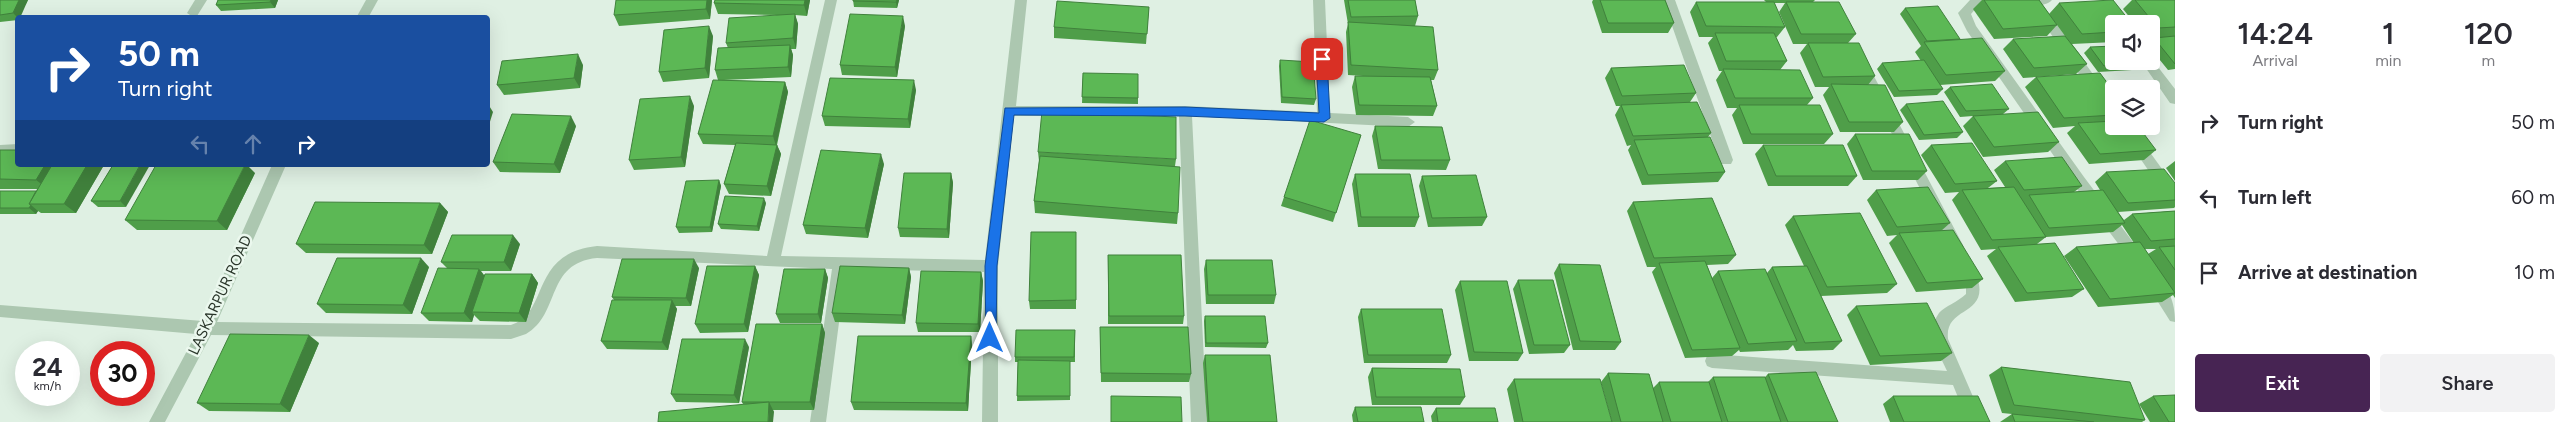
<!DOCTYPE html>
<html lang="en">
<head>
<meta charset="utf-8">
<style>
  body { margin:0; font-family:Figtree,sans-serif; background:#f2f2f3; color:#2b2b33; height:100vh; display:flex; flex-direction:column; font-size:19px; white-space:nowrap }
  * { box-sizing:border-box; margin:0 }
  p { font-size:16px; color:#7c7c81 }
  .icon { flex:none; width:28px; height:28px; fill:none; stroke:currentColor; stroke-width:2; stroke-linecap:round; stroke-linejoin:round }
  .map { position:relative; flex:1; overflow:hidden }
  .panel { display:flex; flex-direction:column; background:#fff; width:400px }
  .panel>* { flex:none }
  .top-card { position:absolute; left:15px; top:15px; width:475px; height:152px; border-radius:5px; box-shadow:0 5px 20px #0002; background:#1a4fa0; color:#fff; overflow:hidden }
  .buttons { position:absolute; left:2105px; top:15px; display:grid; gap:10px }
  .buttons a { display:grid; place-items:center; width:55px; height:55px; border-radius:5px; background:#fff; box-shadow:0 5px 20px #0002; font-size:25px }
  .speed { position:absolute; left:15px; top:341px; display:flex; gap:10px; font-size:25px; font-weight:700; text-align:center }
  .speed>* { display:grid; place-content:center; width:65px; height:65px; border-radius:50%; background:#fff; box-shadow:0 5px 20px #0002; line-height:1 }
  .speed small { font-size:12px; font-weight:400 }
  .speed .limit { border:8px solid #d22; background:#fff; color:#111 }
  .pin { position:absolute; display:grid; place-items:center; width:42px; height:42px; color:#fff; margin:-21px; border-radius:10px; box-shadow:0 2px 8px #0006 }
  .me { position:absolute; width:55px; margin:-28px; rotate:0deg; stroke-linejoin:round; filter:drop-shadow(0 0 4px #0008) }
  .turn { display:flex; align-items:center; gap:18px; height:105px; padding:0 20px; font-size:22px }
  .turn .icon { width:65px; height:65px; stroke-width:2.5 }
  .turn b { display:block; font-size:35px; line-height:42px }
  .lanes { display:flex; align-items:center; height:48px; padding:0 20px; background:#0003; justify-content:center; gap:25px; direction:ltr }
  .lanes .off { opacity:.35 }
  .eta { display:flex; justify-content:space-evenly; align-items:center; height:85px; text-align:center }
  .eta b { font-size:30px; font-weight:600; line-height:35px }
  .action { display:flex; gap:10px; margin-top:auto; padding:10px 20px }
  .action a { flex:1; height:58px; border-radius:5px; background:#472453; color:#fff; font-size:20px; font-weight:600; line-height:58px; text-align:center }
  .action a+a { background:#f2f2f3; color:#2b2b33 }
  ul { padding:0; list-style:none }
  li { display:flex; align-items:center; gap:15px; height:75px; padding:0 20px }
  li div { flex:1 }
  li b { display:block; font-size:19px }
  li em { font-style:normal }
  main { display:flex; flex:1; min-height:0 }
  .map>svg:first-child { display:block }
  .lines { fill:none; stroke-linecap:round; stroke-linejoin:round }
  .minor { fill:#acc7b0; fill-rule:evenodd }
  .wall { fill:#4f9e49; fill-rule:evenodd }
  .shaded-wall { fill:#40813c }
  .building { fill:#5cb855; stroke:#40813c }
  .route { fill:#1a73e8; stroke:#114b97 }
  .labels { text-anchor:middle; stroke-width:5; stroke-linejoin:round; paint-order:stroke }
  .street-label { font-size:15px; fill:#2a362a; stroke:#ebf8ee }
</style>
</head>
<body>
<main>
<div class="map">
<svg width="2175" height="422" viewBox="0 0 2175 422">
  <rect width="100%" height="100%" fill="#dff0e3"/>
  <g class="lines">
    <g class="minor">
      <polygon points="195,0 207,0 197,16 193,17 187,13"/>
      <polygon points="366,0 378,0 368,18 356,18"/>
      <path d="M825 0H837L781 256 985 260 1015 0H1027L1016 106H1185L1317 112 1313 0H1325L1330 113 1408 117 1415 122 1408 127 1192 116 1207 422H1191L1179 116H1014L998 266V422H982L984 272 846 269 826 422H810L832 269 597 258C545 263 561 314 526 334 521 336 516 337 511 339L211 335 165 422H149L196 334 0 317V305L203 321 272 165H286L217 322 511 325C550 313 529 253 597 246L767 256Z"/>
      <polygon points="1663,0 1675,0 1733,160 1731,164 1721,164 1719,160"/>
      <polygon points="1970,0 2003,0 2002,5 1978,6 1971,14 1976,26 2084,177 2142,254 2144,258 2142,262 2137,264 2132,262 2074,185 1967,31 1958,13"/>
      <path d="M2017 0H2052C2046 7 2027 7 2018 4Z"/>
      <polygon points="2043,10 2047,11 2114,103 2114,118 2109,117 2039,17 2037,14 2039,11"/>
      <polygon points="2151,58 2175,89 2175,104 2170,103 2141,61 2151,61"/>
      <polygon points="1863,61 1867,63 1964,247 1962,251 1957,253 1952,251 1857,66"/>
      <polygon points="2118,126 2131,126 2175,187 2175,204 2170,202"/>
      <polygon points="18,144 18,154 0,155 0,145"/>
      <path d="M1967 262 1972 264C1999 320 1944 302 1948 339L1984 422H1968L1953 385 1712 368 1707 366 1705 361 1707 356 1712 354 1947 371C1939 353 1925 332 1939 313 1945 306 1958 302 1966 294V287L1960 268 1962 264Z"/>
      <path d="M2155 280C2171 286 2175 307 2175 322L2170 321 2148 286 2150 282Z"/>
    </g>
  </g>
  <g class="wall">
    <polygon points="0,0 28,0 18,18 18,20 0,22"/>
    <polygon points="218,0 278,0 275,8 221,11 216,5"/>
    <polygon points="712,0 710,19 619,26 614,15"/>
    <polygon points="715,0 810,0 807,16 795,15 798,24 796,49 791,49 793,55 791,77 724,80 785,82 788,92 777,145 781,154 771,196 729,194 724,184 735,145 703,144 698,134 718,80 715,70 728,48 726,43 777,15 718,14 714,3"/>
    <polygon points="853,0 899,0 897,8 854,7"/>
    <polygon points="1344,0 1415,0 1418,16 1415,26 1438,70 1434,80 1431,80 1437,106 1433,116 1356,115 1352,87 1355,76 1378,77 1348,75 1346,32 1348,24"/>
    <polygon points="1593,0 1665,0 1674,23 1668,33 1602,33 1592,2"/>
    <polygon points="1764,0 1815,0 1813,2 1856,34 1848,43 1875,76 1868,85 1903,122 1894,132 1840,132 1823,95 1829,87 1815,87 1800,53 1807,44 1793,44 1779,12 1785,3 1774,3 1785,27 1777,37 1776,37 1787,61 1780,70 1813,98 1807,105 1833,134 1824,144 1743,144 1732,115 1737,108 1727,108 1716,80 1722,71 1719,71 1708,43 1713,37 1699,37 1690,12 1696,2 1766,2"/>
    <polygon points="1982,0 2039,0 2057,25 2047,36 1994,39 1973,9"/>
    <polygon points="2132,0 2175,0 2175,69 2168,70 2151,49 2151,40 2153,38 2151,38 2151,24 2135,24 2123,9"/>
    <polygon points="2059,3 2114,24 2114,42 2072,44 2087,64 2076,74 2023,78 2003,49 2013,39 2065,36 2049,14"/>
    <polygon points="1149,7 1146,44 1054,38 1054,27"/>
    <polygon points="1905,8 1960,39 1959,40 2005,71 1995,81 1940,85 1943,89 1937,95 1894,97 1877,69 1882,63 1921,61 1915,52 1921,46 1900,14"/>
    <polygon points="905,26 897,77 842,75 840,65"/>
    <polygon points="713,36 709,78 663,82 659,72"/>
    <polygon points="2090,47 2155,63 2149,69 2098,72 2084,53"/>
    <polygon points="1280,60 1316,99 1314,105 1281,103 1279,66"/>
    <polygon points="583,65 580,88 504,95 497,85"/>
    <polygon points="1611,68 1696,93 1690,102 1711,133 1708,137 1725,172 1718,182 1642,185 1628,150 1631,145 1627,146 1615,115 1620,106 1616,106 1605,78"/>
    <polygon points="1083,73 1138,98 1138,104 1082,103"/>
    <polygon points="2036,77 2114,92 2114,126 2156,150 2144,160 2089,164 2067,133 2075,126 2053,128 2025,87"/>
    <polygon points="1950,87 2009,109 2003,114 2059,142 2048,152 1983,157 1963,126 1973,116 1960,117 1944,92"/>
    <polygon points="916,90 910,128 825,126 822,116"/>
    <polygon points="1906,104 1963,132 1957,138 1919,140 1900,110"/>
    <polygon points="694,106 685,167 634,170 629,160"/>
    <polygon points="576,126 560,173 500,172 493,162"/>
    <polygon points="1375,126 1450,160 1446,170 1378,169 1372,136"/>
    <polygon points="1855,134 1927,171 1918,180 1863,180 1847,144"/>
    <polygon points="1361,135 1333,222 1281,206 1284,197"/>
    <polygon points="1763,145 1857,176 1848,186 1768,186 1755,154"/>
    <path d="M1931 145 1997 181 1988 188 2005 187 1994 170 2005 161 2082 186 2074 192 2100 190 2095 182 2106 172 2175 183V207L2174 208 2118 212 2124 220 2132 214 2175 211V298L2173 295 2162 302 2098 307 2064 256 2076 247 2134 243 2122 225 2113 232 2046 237 2037 244 2084 289 2072 297 2015 302 1987 256 1996 249 1981 250 1952 200 1959 192 1945 193 1921 155ZM2145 249H2156L2148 254Z"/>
    <polygon points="0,150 18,165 104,165 76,213 41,213 38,211 36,214 0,214 0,191 36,191 37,189 0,189"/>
    <polygon points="1038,152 1176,159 1175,166 1178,213 1177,224 1035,213 1034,201 1039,161"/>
    <polygon points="2175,161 2175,181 2166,168"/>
    <polygon points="884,164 868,238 806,234 803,225"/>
    <polygon points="113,165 126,207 98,207 91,201"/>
    <polygon points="255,173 227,230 137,230 125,220"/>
    <polygon points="951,173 953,183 949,238 900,237 898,228"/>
    <polygon points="1355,174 1419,217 1415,227 1358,227 1352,184"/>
    <polygon points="1422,176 1487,217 1482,226 1428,227 1419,186"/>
    <polygon points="719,180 721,186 712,232 679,233 676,227"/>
    <polygon points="1876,190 1950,223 1941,231 1983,279 1972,288 1916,292 1889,243 1897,235 1887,236 1867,200"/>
    <polygon points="1633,202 1736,255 1728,264 1707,265 1712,278 1718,271 1767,273 1772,267 1804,266 1785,225 1793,216 1897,284 1887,293 1821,296 1842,341 1833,350 1796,351 1793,345 1788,350 1740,352 1739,350 1732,356 1685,358 1652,272 1656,267 1647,267 1627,211"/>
    <polygon points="440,203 448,212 432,254 306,253 296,244"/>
    <polygon points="766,203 759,231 721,229 718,224"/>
    <polygon points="1076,232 1076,309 1030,309 1029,301"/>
    <polygon points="520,244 511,271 481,271 484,275 532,274 538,283 526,322 480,321 474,315 472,322 429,321 421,313 447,268 441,262"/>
    <polygon points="1108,255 1184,316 1183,324 1108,324"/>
    <polygon points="1206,260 1276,295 1274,304 1206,304 1204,269"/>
    <polygon points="1559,264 1621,342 1615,350 1573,350 1554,273"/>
    <polygon points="755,266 759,275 748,332 700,333 695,324"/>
    <polygon points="429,267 412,314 326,313 317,304"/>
    <polygon points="699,268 691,306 675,306 677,309 668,350 607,349 601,341 614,300 612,297"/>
    <polygon points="909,268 911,277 905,324 835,322 832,313"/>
    <polygon points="825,269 828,278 821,323 780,323 776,314"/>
    <polygon points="981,272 983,281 980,332 918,332 916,323"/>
    <polygon points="1518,280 1570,345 1564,353 1529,354 1513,289"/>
    <polygon points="1460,281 1523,353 1518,361 1469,361 1455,290"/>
    <polygon points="1856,306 1952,353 1941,361 1870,365 1847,315"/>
    <polygon points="1361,309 1451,355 1447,363 1364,363 1358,317"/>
    <polygon points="1205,316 1268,343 1266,348 1205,347 1204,321"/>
    <polygon points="822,324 825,333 814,410 773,410 774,412 743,404 742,402"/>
    <polygon points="1100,327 1191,374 1189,382 1101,382"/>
    <polygon points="1075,330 1075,362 1070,362 1070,400 1017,401 1018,362 1015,362 1015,357"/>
    <polygon points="971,336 972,345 968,411 854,410 851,402"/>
    <polygon points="319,343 290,412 209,411 197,403"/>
    <polygon points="749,347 739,403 676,402 671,394"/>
    <polygon points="1205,355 1277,422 1207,422 1203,363"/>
    <polygon points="2001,367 2145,420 2142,422 2000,422 2012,414 2022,415 2002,413 1989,375"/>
    <polygon points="1372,368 1465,397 1460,405 1372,405 1368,377"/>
    <polygon points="1608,373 1653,388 1659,382 1708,382 1713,377 1765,377 1768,374 1838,422 1612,422 1601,382"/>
    <polygon points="1514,379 1612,422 1514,422 1507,389"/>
    <polygon points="1893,396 1990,422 1890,422 1883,404"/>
    <polygon points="2153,396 2175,422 2150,422 2139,404"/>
    <polygon points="1355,407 1424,422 1353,422 1352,415"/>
    <polygon points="1436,408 1498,422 1432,422 1431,416"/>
  </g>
  <g class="shaded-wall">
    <polygon points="19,0 28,0 20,18 18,18 13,13"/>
    <polygon points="271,0 278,0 275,8 270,2"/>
    <polygon points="707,0 712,0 710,19 706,9"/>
    <polygon points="805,0 810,0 807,16 804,5"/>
    <polygon points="897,0 899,0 897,8 896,2"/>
    <polygon points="795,14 798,24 796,49 793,38"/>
    <polygon points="903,16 905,26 897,77 895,67"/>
    <polygon points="709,26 713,36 709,78 705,68"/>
    <polygon points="790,45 793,55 791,77 788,67"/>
    <polygon points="578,54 583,65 580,88 574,78"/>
    <polygon points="914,80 916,90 910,128 908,119"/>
    <polygon points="785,82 788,92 776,146 773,136"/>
    <polygon points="690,96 694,106 685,167 681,157"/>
    <polygon points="488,104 493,112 488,128"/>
    <polygon points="571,116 576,126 560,173 554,164"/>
    <polygon points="777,145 781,154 771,196 767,186"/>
    <polygon points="881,154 884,164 868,238 865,228"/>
    <polygon points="45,165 63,165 48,189 36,180"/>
    <polygon points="87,165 104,165 76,213 64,204"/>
    <polygon points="140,165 150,165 126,207 120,201"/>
    <polygon points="245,165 247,165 255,173 227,230 217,221"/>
    <polygon points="951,173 953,183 949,238 947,229"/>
    <polygon points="719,180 721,186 712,232 710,227"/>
    <polygon points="764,198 766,203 759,231 757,226"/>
    <polygon points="440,203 448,212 432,254 424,245"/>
    <polygon points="31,205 38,211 36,214 29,208"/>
    <polygon points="513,235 520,244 511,271 504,262"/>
    <polygon points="421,258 429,267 412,314 403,305"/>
    <polygon points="694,259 699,268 691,306 686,298"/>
    <polygon points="755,266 759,275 748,332 744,324"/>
    <polygon points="909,268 911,277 905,324 902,315"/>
    <polygon points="479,269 486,278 472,312 474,315 472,322 464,313"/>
    <polygon points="825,269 828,278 821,323 818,314"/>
    <polygon points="981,272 983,281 980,332 978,324"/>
    <polygon points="532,274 538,283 526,322 519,313"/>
    <polygon points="672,300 677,309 668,350 662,342"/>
    <polygon points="822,324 825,333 814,410 810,402"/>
    <polygon points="309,335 319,343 290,412 280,404"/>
    <polygon points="971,336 972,345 968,411 966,403"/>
    <polygon points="745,339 749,347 739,403 734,395"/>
    <polygon points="769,402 774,412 773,422 768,422"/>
  </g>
  <g class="building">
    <polygon points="0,0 19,0 13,13 0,15"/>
    <polygon points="218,0 271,0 270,2 216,5"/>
    <polygon points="616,0 707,0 706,9 614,15"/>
    <polygon points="715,0 805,0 804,5 714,3"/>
    <polygon points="853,0 897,0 896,2 853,1"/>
    <polygon points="1348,0 1415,0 1418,16 1351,17"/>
    <polygon points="1600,0 1665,0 1674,23 1608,23"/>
    <polygon points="1984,0 2039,0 2057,25 2003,29"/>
    <polygon points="2112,0 2113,0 2132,24 2114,24 2114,32 2082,34 2059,3"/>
    <polygon points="2135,0 2175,0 2175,27 2158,28"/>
    <polygon points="1057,1 1149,7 1147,34 1054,27"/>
    <polygon points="1696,2 1774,2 1785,27 1706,26"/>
    <polygon points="1786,2 1839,2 1856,34 1801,34"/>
    <polygon points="1938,6 1960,39 1927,41 1905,8"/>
    <polygon points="795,14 793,38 726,43 729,18"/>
    <polygon points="850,14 903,16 895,67 840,65"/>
    <polygon points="1348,22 1433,27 1438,70 1351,65"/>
    <polygon points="709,26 705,68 659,72 664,30"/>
    <polygon points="1715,33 1774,33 1787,61 1726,61"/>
    <polygon points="2065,36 2087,64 2034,68 2013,39"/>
    <polygon points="2175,36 2175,64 2154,38"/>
    <polygon points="1982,38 2005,71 1946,75 1924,42"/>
    <polygon points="1808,43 1859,43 1875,76 1823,77"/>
    <polygon points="790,45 788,67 715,70 718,48"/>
    <polygon points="2114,46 2114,61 2151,61 2151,58 2155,63 2104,66 2090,47"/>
    <polygon points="578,54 574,78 497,85 502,61"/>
    <polygon points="1280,60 1313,62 1316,99 1282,97"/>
    <polygon points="1924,60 1943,89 1899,91 1882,63"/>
    <polygon points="1684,65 1696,93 1622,96 1611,68"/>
    <polygon points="1723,69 1800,70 1813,98 1735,98"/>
    <polygon points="1083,73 1138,74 1138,98 1082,97"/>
    <polygon points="2100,73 2114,92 2114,115 2064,118 2036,77"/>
    <polygon points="1355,76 1430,77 1437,106 1359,105"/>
    <polygon points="830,78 914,80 908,119 822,116"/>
    <polygon points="713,80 785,82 773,136 698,134"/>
    <polygon points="1831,84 1885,85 1903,122 1849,122"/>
    <polygon points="1992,84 2009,109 1966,111 1950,87"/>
    <polygon points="690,96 681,157 629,160 640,99"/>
    <polygon points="1943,101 1963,132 1924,135 1906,104"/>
    <polygon points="1697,102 1711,133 1633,136 1621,105"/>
    <polygon points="1739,105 1820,105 1833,134 1751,134"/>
    <polygon points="1042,111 1176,117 1176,159 1038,152"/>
    <polygon points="2038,112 2059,142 1994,147 1973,116"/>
    <polygon points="512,114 571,116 554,164 493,162"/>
    <polygon points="1310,120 1361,135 1336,213 1284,197"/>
    <polygon points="2114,121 2114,126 2138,126 2156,150 2100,154 2078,123"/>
    <polygon points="1375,126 1442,127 1450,160 1381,160"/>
    <polygon points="1855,134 1909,134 1927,171 1872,171"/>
    <polygon points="1710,137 1725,172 1648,175 1634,140"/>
    <polygon points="736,143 777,145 767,186 724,184"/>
    <polygon points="1972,143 1997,181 1955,184 1931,145"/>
    <polygon points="1763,145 1843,145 1857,176 1776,176"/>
    <polygon points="0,150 18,150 18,165 45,165 36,180 0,179"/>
    <polygon points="821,150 881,154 865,228 803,225"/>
    <polygon points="1040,156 1180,167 1178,213 1034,201"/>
    <polygon points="2062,157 2082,186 2024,190 2005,161"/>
    <polygon points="52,165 87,165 64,204 29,204"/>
    <polygon points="113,165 140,165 120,201 91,201"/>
    <polygon points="156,165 245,165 217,221 125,220"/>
    <polygon points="2164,169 2175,183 2175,200 2128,203 2106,172"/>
    <polygon points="904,173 951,173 947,229 898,228"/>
    <polygon points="1355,174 1410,174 1419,217 1361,217"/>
    <polygon points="1476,175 1487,217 1432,218 1422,176"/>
    <polygon points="719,180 710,227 676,227 686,181"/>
    <polygon points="1928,187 1950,223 1897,227 1876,190"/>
    <polygon points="2014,187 2046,237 1992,240 1962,190"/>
    <polygon points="2103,190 2125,223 2049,228 2029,195"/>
    <polygon points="0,191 36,191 29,204 31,205 29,208 0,208"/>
    <polygon points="725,196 764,198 757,226 718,224"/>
    <polygon points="1712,198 1736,255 1654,258 1633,202"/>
    <polygon points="315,202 440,203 424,245 296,244"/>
    <polygon points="2175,211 2175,239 2151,241 2132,214"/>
    <polygon points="1860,213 1897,284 1827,287 1793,216"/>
    <polygon points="1953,230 1983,279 1927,283 1899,233"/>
    <polygon points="1031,232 1076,232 1076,300 1029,301"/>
    <polygon points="452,235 513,235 504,262 441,262"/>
    <polygon points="2140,242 2175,293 2110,299 2076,247"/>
    <polygon points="2055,243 2084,289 2027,293 1998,247"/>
    <polygon points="2175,246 2175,270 2159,247"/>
    <polygon points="1108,255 1181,255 1184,316 1109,316"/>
    <polygon points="337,258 421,258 403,305 317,304"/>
    <polygon points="622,259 694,259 686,298 612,297"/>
    <polygon points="1206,260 1272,260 1276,295 1208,295"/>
    <polygon points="1705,261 1740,348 1692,350 1659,263"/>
    <polygon points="1559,264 1600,265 1621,342 1580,341"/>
    <polygon points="707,266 755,266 744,324 695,324"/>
    <polygon points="840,266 909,268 902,315 832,313"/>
    <polygon points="1807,266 1842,341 1805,343 1772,267"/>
    <polygon points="438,268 479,269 464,313 421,313"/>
    <polygon points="784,269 825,269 818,314 776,314"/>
    <polygon points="1765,269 1797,341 1748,344 1718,271"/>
    <polygon points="921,271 981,272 978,324 916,323"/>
    <polygon points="485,274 532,274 519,313 472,312"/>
    <polygon points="1518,280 1553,280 1570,345 1534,345"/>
    <polygon points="1460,281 1507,281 1523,353 1474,352"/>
    <polygon points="612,300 672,300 662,342 601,341"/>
    <polygon points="1927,303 1952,353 1880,356 1856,306"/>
    <polygon points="1361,309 1442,309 1451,355 1368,355"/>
    <polygon points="1205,316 1265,316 1268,343 1206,343"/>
    <polygon points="756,324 822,324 810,402 742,402"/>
    <polygon points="1100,327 1188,327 1191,374 1101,373"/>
    <polygon points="1016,330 1075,330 1074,357 1015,357"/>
    <polygon points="230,334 309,335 280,404 197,403"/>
    <polygon points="858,336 971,336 966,403 851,402"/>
    <polygon points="682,339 745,339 734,395 671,394"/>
    <polygon points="1205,355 1270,355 1277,422 1209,422"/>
    <polygon points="1018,360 1070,361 1070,396 1017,396"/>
    <polygon points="2001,367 2130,382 2145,420 2014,405"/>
    <polygon points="1372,368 1460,369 1465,397 1376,397"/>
    <polygon points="1816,372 1838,422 1788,422 1768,374"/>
    <polygon points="1608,373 1649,374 1663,422 1621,422"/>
    <polygon points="1713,377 1765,377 1781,422 1728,422"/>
    <polygon points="1514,379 1600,379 1612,422 1523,422"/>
    <polygon points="1659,382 1709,382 1722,422 1671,422"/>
    <polygon points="2175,395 2175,422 2169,422 2153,396"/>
    <polygon points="1111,396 1181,397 1182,422 1111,422"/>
    <polygon points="1893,396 1978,396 1990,422 1904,422"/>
    <polygon points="769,402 768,422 658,422 659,412"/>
    <polygon points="1355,407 1421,407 1424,422 1358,422"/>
    <polygon points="1436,408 1495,408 1498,422 1438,422"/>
    <polygon points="2012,414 2094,422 2015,422"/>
  </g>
  <polygon class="route" points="1322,55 1327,59 1330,118 1324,122 1185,116 1014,115 997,266 996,338 995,342 986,342 985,266 1005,108 1185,107 1319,113 1316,59"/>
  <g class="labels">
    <g class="street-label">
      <text transform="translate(220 295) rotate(-65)" y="5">LASKARPUR ROAD</text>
    </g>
  </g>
</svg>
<div class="buttons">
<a><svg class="icon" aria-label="sound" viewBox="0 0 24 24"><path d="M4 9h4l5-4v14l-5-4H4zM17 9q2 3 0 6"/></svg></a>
<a><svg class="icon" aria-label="layers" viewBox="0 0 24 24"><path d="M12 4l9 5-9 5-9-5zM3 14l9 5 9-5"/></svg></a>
</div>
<div class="speed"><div>24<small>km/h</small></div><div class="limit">30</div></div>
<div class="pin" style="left:1322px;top:59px;background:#d93025"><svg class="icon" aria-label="arrive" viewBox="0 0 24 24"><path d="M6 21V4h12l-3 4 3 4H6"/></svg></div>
<svg class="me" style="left:990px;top:338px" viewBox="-20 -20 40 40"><path d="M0-17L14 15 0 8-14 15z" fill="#1a73e8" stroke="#fff" stroke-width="4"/></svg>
<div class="top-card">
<div class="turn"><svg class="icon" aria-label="right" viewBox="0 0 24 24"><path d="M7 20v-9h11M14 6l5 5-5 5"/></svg><div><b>50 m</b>Turn right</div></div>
<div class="lanes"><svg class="icon off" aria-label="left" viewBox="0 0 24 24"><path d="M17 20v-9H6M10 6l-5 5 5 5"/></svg><svg class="icon off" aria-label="ahead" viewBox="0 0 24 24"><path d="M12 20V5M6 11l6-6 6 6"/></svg><svg class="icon" aria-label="right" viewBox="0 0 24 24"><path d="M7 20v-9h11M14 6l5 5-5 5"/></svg></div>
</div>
</div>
<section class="panel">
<div class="eta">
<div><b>14:24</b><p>Arrival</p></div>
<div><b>1</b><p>min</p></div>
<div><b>120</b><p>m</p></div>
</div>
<ul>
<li><svg class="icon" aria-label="right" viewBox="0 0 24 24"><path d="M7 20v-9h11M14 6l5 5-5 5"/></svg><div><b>Turn right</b></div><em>50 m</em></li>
<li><svg class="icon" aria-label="left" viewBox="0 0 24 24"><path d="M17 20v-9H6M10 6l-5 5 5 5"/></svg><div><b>Turn left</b></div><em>60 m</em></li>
<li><svg class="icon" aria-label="arrive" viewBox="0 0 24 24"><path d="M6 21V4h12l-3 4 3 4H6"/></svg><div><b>Arrive at destination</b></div><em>10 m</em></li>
</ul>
<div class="action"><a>Exit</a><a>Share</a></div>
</section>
</main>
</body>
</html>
